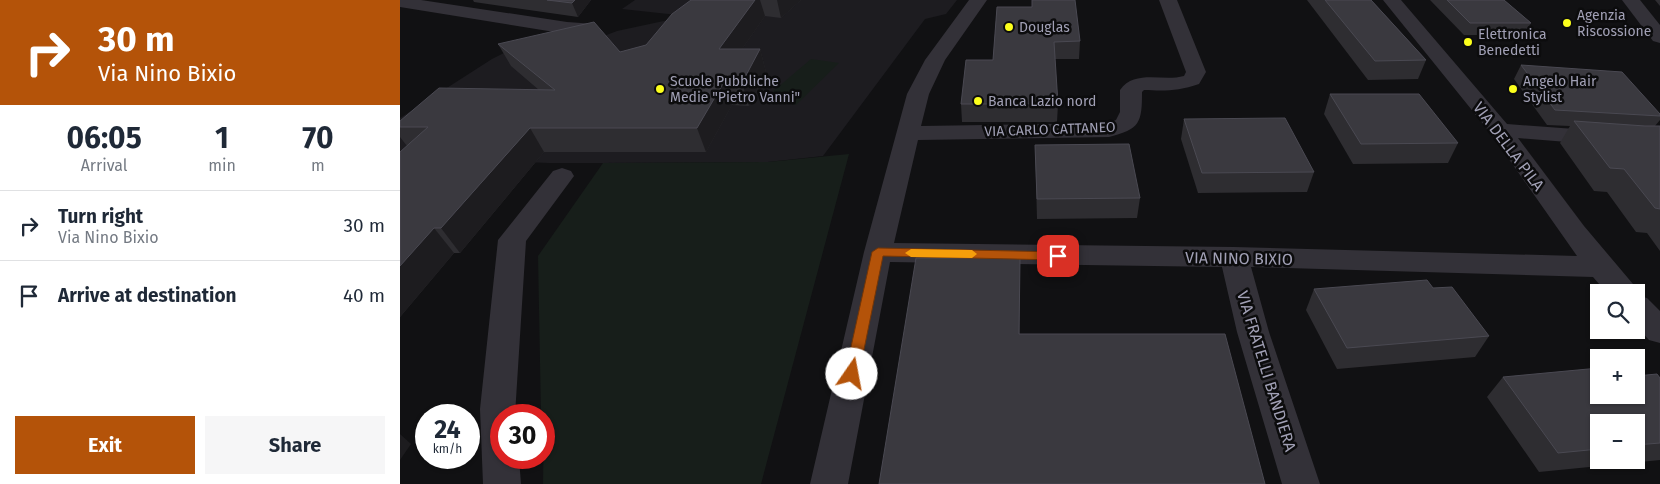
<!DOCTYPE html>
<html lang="en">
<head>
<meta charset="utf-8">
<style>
  body { margin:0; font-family:"Fira Sans",sans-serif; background:#f6f6f7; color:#1f2937; height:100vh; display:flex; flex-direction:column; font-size:19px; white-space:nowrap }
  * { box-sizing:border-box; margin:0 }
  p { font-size:16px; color:#747a83 }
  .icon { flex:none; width:28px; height:28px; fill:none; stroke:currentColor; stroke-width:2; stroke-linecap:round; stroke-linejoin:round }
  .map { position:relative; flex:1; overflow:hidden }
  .panel { display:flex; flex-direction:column; background:#fff; width:400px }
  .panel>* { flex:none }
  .top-card { background:#b45309; color:#fff; overflow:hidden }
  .fabs { position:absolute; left:1190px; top:284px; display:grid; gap:10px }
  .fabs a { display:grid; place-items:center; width:55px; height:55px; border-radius:0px; background:#fff; box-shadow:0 1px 4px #0004; font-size:25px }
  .speed { position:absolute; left:15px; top:404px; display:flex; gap:10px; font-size:25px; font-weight:700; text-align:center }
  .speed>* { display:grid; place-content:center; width:65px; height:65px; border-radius:50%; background:#fff; box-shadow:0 1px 4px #0004; line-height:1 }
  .speed small { font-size:12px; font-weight:400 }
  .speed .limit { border:8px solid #d22; background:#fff; color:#111 }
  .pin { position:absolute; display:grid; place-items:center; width:42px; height:42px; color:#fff; margin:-21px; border-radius:10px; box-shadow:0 2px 8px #0006 }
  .me { position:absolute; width:55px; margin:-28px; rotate:12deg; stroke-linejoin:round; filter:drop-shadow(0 0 4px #0008) }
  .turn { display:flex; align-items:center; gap:18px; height:105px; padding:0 15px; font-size:22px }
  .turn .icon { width:65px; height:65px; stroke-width:2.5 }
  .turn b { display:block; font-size:35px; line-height:42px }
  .eta { display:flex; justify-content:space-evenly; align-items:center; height:85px; text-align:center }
  .eta b { font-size:30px; font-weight:700; line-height:35px }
  .action { display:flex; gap:10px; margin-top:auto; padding:10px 15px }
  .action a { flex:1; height:58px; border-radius:0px; background:#b45309; color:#fff; font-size:20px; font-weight:700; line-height:58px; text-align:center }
  .action a+a { background:#f6f6f7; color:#1f2937 }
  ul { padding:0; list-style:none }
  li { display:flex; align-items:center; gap:15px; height:70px; padding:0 15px; border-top:1px solid #e0e1e3 }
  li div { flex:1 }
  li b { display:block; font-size:19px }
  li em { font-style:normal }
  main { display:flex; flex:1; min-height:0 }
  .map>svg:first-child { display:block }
  .built { fill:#1d1c20 }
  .green { fill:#171e1a }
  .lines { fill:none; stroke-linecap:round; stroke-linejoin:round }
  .minor { fill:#333138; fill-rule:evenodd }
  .wall { fill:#2e2d31; fill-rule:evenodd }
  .shaded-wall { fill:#1d1c1f }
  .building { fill:#3a393f; stroke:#4a4952 }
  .route { fill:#b45309; stroke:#753606 }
  .slow { fill:#f59e0b }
  .poi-dot { fill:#fcff1c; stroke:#0c0c0d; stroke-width:2 }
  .labels { text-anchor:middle; stroke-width:5; stroke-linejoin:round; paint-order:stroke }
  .far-poi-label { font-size:14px; fill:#a1a0b5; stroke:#0c0c0d; text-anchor:start }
  .far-street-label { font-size:14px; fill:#a1a0b5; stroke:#0c0c0d }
  .street-label { font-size:16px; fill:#a1a0b5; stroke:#0c0c0d }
</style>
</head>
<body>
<main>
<section class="panel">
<div class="top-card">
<div class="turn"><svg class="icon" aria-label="right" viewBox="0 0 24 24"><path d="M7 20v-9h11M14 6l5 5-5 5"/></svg><div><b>30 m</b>Via Nino Bixio</div></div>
</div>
<div class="eta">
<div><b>06:05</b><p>Arrival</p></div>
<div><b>1</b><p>min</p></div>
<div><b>70</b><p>m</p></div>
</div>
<ul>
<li><svg class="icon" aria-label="right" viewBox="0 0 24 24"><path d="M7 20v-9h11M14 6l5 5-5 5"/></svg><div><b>Turn right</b><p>Via Nino Bixio</p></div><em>30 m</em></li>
<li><svg class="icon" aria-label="arrive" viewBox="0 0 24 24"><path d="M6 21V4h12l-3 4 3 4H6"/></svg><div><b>Arrive at destination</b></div><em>40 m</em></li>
</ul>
<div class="action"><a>Exit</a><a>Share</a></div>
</section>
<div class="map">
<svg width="1260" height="484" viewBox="0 0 1260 484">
  <rect width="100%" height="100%" fill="#111113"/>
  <polygon class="built" points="235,0 557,0 546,14 525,19 423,156 368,162 203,163 149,163 0,157 0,118 92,59 116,47 191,41 217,31 287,16 222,9"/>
  <g class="green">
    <polygon points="411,59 439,63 396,105 364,99"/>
    <polygon points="449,154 361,484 143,484 144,415 141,415 138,256 203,163 368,162"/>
  </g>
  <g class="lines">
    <g class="minor">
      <polygon points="0,0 21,0 167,22 195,24 197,28 195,32 167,34 0,7"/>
      <path d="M569 0H587L545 60 529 94 521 126 709 123 716 120 720 112V90C735 69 763 82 784 76L786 72 759 0H777L806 72 799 84C778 91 766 91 744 90L742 92C742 123 740 129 709 137L518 140 494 243 834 247 1177 256 1092 135 983 0H1001L1107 124 1229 133H1260V147H1229L1118 138 1184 226 1233 284 1238 292 1236 295V292H1206L1193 277 851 267 869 332 920 484H882L837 332 822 267 490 262 448 484H410L464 252 507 94 525 60Z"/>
      <polygon points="1222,0 1240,0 1260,25 1260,43 1253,41"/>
      <polygon points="162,168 171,171 174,176 126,241 115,415 101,415 101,458 119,458 121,484 83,484 80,409 98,240 153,171"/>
      <polygon points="1236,295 1247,298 1260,311 1260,343 1249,340 1236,326"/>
    </g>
  </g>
  <g class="wall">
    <polygon points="73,0 191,0 178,17 74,2"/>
    <polygon points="291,0 401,0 381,18 365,16 342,49 360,49 366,72 349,106 332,105 306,152 144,152 60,253 54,253 0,317 7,146 0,137 0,121 139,90 111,66 98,44 220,52 246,45"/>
    <polygon points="907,0 971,0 1026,60 1018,79 968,80"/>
    <polygon points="1030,0 1104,0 1131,23 1124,35 1064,35"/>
    <polygon points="1255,0 1260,0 1260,6"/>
    <polygon points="597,7 680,41 679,59 655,59 658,104 657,122 562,122 561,104 593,60"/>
    <polygon points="1121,65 1260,114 1260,120 1255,126 1260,126 1260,251 1247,233 1236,232 1207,192 1194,191 1160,143 1170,126 1147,125 1114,79"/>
    <polygon points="930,94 1058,143 1048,163 953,164 924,114"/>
    <polygon points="784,119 914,172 907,192 798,193 781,139"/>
    <polygon points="635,145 740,198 737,218 637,219"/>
    <polygon points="1033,288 1089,336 1075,357 937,369 906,310 914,289"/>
    <path d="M1103 377 1199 395 1260 378V460L1139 472 1087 397ZM1199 422H1236V460H1199Z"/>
  </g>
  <g class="shaded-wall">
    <polygon points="175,0 191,0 178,17 172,3"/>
    <polygon points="355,0 360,0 365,16 326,72 319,49"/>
    <polygon points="377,0 401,0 381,18"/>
    <polygon points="360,49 366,72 349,106 342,83"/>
    <polygon points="324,82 332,105 306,152 297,128"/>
    <polygon points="130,128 144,152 60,253 41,228"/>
    <polygon points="34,228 54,253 0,317 0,266"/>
    <polygon points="620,258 620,360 619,334"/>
    <polygon points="0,434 11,444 0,460"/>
  </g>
  <g class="building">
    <polygon points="147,0 175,0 172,3"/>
    <polygon points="291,0 355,0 319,49 360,49 342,83 324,82 297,128 130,128 41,228 34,228 0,266 0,152 28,127 0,127 0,121 39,88 155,90 98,44 194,22 220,52 246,45 272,14"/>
    <polygon points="632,0 675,0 680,41 654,42 658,104 561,104 566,60 593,60 597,7 632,7"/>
    <polygon points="925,0 971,0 1026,60 975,61"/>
    <polygon points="1047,0 1104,0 1131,23 1070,23"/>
    <polygon points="1121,65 1222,72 1260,114 1260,116 1155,110"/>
    <polygon points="930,94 1019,94 1058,143 961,144"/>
    <polygon points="885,118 914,172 802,173 784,119"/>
    <polygon points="1174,121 1245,126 1260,126 1260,209 1255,208 1224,169 1210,168"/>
    <polygon points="729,144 740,198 637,199 635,145"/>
    <polygon points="516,258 620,258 619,334 825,334 865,484 479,484"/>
    <polygon points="1027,280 1033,288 1052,287 1089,336 947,348 914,289"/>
    <polygon points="1199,368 1199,395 1236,395 1236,376 1257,374 1260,378 1260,443 1236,445 1236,422 1199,422 1199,449 1158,453 1103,377"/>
  </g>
  <polygon class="route" points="478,248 658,252 664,256 658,260 483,256 459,374 457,377 452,379 447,377 445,374 472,252"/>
  <polygon class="slow" points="511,249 572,250 577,254 572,258 511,257 505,253"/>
  <g class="poi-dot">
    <circle cx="1167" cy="23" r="5"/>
    <circle cx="609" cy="27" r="5"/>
    <circle cx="1068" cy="42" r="5"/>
    <circle cx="260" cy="89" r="5"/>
    <circle cx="1113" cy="89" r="5"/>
    <circle cx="578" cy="101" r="5"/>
  </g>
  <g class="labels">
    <g class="far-poi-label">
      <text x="1177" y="20">Agenzia<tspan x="1177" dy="16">Riscossione</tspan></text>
      <text x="619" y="32">Douglas</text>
      <text x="1078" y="39">Elettronica<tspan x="1078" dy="16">Benedetti</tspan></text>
      <text x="270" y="86">Scuole Pubbliche<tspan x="270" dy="16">Medie "Pietro Vanni"</tspan></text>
      <text x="1123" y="86">Angelo Hair<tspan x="1123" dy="16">Stylist</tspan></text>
      <text x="588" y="106">Banca Lazio nord</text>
    </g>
    <g class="far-street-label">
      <text transform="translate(650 129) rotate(-2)" y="5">VIA CARLO CATTANEO</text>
    </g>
    <g class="street-label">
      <text transform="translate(1109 146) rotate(53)" y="6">VIA DELLA PILA</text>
      <text transform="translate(839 258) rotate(1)" y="6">VIA NINO BIXIO</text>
      <text transform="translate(867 371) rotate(73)" y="6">VIA FRATELLI BANDIERA</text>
    </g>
  </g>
</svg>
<div class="fabs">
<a><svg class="icon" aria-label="search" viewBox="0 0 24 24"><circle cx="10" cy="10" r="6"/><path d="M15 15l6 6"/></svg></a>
<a>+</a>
<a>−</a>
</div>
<div class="speed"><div>24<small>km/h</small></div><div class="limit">30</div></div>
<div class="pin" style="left:658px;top:256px;background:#d93025"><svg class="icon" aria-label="arrive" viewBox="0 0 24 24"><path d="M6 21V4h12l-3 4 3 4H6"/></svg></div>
<svg class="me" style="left:452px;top:374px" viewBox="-20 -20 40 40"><circle r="19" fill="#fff"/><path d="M0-13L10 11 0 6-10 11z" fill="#b45309"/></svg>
</div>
</main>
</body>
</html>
